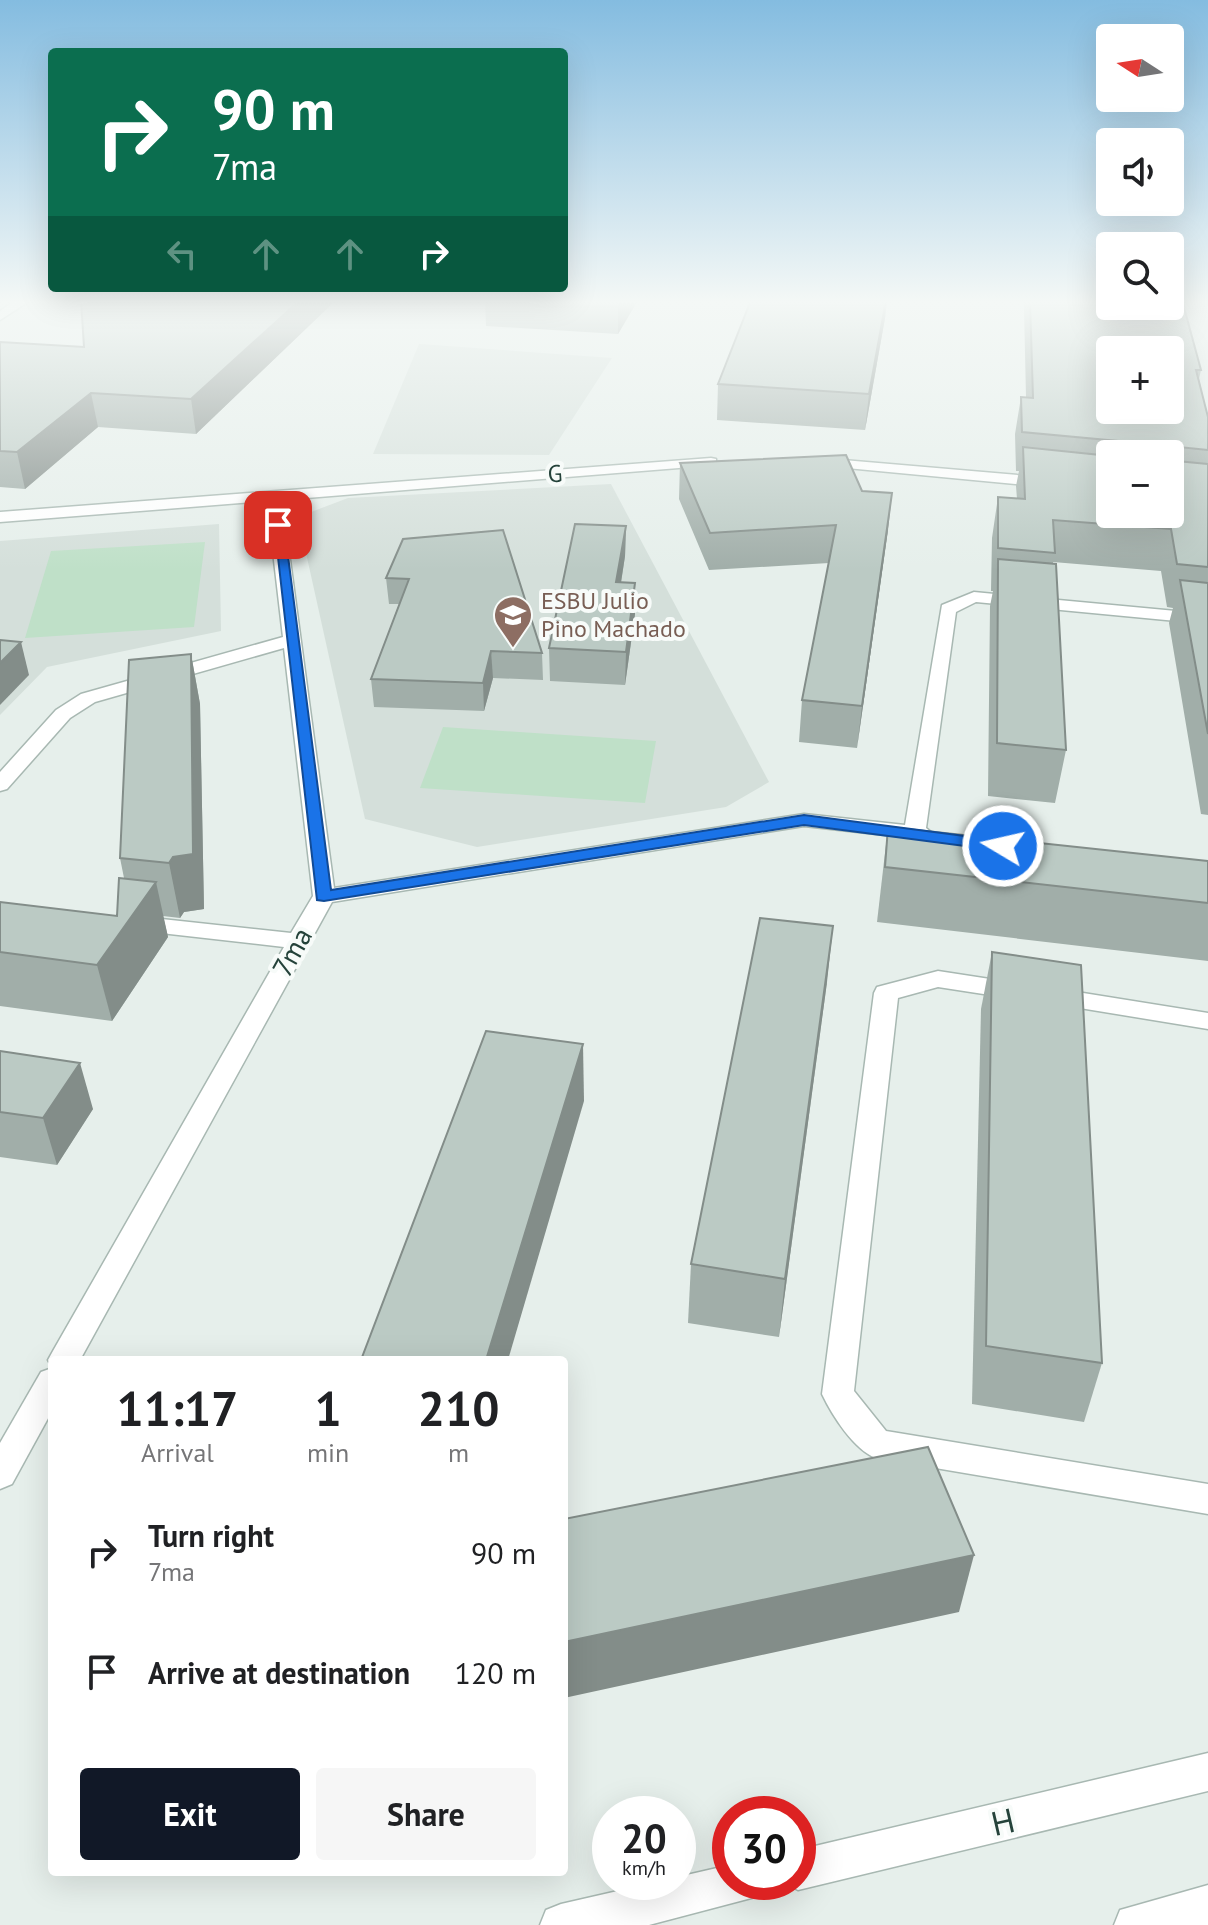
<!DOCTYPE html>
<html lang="en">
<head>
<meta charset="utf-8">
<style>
  body { margin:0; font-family:"PT Sans",sans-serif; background:#f6f6f6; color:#202124; height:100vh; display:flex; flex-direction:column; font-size:30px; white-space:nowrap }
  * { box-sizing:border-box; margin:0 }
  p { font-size:26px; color:#757577 }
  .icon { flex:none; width:44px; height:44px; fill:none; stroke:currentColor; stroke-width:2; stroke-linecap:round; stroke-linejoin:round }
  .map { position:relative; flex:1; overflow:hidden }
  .panel { position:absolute; left:48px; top:1356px; width:520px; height:520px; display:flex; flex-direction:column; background:#fff; border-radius:8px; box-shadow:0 8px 32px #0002 }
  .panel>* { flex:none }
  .top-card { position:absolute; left:48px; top:48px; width:520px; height:244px; border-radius:8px; box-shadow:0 8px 32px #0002; background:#0b6e4f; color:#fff; overflow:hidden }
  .needle { width:52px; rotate:282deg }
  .fabs { position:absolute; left:1096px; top:24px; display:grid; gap:16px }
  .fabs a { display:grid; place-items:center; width:88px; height:88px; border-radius:8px; background:#fff; box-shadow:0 8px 32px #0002; font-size:40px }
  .speed { position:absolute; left:592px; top:1796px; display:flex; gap:16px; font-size:40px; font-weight:700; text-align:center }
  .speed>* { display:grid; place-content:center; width:104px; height:104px; border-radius:50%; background:#fff; box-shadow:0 8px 32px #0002; line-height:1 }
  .speed small { font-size:20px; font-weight:400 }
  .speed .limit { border:12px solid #d22; background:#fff; color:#111 }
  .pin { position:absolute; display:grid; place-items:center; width:68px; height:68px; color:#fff; margin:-34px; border-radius:16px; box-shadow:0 4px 12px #0006 }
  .me { position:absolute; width:88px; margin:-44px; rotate:279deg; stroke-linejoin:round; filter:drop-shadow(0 0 6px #0008) }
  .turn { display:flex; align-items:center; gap:28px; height:168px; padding:0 32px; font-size:36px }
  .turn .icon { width:104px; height:104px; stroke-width:2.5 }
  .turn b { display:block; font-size:56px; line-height:68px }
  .lanes { display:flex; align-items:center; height:76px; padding:0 32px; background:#0003; justify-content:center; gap:40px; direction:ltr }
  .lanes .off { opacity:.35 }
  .eta { display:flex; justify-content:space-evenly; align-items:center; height:136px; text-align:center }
  .eta b { font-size:48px; font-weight:800; line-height:56px }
  .primary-button { display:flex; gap:16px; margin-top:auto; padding:16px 32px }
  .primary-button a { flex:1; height:92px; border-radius:8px; background:#111827; color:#fff; font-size:32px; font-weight:800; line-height:92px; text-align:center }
  .primary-button a+a { background:#f6f6f6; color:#202124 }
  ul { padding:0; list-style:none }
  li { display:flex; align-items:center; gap:24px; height:120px; padding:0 32px }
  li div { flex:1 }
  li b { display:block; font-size:30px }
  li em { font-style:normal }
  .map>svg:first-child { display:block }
  .built { fill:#d4dfda }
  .green { fill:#bfe0c8 }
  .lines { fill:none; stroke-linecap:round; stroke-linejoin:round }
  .minor-casing { stroke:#a8b8b2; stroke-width:3 }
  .minor { fill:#fff; fill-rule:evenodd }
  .wall { fill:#a1aea9; fill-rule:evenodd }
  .shaded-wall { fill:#838d89 }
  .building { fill:#bbcac4; stroke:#838d89; stroke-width:2; fill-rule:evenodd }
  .route { fill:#1a73e8; stroke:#114b97; stroke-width:2 }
  .labels { text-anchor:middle; stroke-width:8; stroke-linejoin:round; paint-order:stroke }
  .far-street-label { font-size:24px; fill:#24423a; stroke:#f7fbf9 }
  .far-education-label { font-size:24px; fill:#785e54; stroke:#f7fbf9; text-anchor:start }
  .street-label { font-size:28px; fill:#24423a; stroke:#f7fbf9 }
  .near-street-label { font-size:34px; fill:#24423a; stroke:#f7fbf9 }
</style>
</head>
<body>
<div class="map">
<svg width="1208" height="1925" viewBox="0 0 1208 1925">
  <rect width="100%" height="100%" fill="#e6efeb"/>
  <g class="built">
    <polygon points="419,344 420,344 612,358 549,455 373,454"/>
    <polygon points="611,484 769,782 726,807 477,847 365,819 298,517 348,498"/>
    <polygon points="219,524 221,631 47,667 0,715 0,541"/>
  </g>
  <g class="green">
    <polygon points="205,542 194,627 25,638 51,551"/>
    <polygon points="443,727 656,741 645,803 420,788"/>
  </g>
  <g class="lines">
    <g class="minor-casing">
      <g id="minor">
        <polygon points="16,300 31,300 0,320 0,311"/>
        <polygon points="711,458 716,459 716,465 282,500 334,888 804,814 905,825 942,605 974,592 1208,614 1208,624 976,602 956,612 926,828 932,833 929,838 921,839 804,826 332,902 80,1360 52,1360 52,1367 48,1360 53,1351 284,947 134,930 126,928 122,923 126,918 134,916 291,933 313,896 284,648 95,702 70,718 7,789 0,791 0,772 56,710 81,694 283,637 267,501 0,522 0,512"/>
        <polygon points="820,458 1110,483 1110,493 815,465 815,459"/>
        <path d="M938 971 1016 983 1025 985 1028 991 1025 997 1016 999 938 987 898 998 854 1391 886 1431 1208 1484V1514L876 1458C854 1450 832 1415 822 1394L874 993 877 987Z"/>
        <polygon points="1052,988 1208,1013 1208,1029 1043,1002 1040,996 1043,990"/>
        <polygon points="52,1368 52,1411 12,1484 0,1489 0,1443 41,1372"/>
        <polygon points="1208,1753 1208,1791 798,1890 783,1882 798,1882 798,1850"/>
        <polygon points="730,1865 730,1882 765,1882 759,1896 649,1925 540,1925 546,1910 561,1904 657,1882 678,1882 678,1877"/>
        <polygon points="1208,1885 1208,1925 1114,1925 1120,1910"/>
      </g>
    </g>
    <use href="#minor" class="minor"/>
  </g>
  <g class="wall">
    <polygon points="336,300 196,434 98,427 25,489 0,487 0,342 84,347"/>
    <polygon points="485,300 638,300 618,334 486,326"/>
    <polygon points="751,300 887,300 885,318 865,430 717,420 718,384"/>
    <path d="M1025 300H1110L1201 370 1199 379 1208 417V815L1201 814 1169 623 1173 608 1167 607 1161 571 1053 562 1066 750 1055 803 988 796 990 606 993 591H991L992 538 998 497 1017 499 1016 486 1019 471H1016L1015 434 1021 397H1026L1024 308ZM1110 454H1170L1110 514Z"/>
    <polygon points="680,463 862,491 888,530 857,748 799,742 802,700 829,563 709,570 679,499"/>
    <polygon points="626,526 625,556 621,583 635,583 635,614 625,685 550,681 549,648"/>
    <polygon points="403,539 542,653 543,680 493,678 484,711 374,707 371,679 399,604 389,604 386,578"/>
    <polygon points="191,654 200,704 204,909 184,912 180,918 163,916 168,937 112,1021 0,1006 0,902 117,916 124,878 120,858"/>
    <polygon points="888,827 1208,861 1208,961 877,922"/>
    <polygon points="992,952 1102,1363 1084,1422 972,1404 981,1009"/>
    <polygon points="827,982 779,1337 688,1323 691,1264"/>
    <polygon points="0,1051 93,1109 57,1165 0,1157"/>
  </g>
  <g class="shaded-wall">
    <polygon points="300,300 336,300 196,434 191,399"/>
    <polygon points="618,300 638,300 618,334"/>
    <polygon points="886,300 887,300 885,318 865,430 869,394"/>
    <polygon points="91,393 98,427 25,489 17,452"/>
    <polygon points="892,493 888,530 857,748 862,706"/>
    <polygon points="626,526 625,556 616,614 616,582"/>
    <polygon points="635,583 635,614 625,685 626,652"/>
    <polygon points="21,642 29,675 0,705 0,663"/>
    <polygon points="491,651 493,678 484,711 483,683"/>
    <polygon points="191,654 200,704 204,909 184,912 180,918 169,863"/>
    <polygon points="156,882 168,937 112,1021 97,965"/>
    <polygon points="833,926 827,982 779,1337 785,1279"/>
    <polygon points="583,1044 584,1101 508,1360 486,1360"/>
    <polygon points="80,1063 93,1109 57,1165 43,1118"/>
    <polygon points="974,1555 959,1612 564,1698 564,1642"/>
  </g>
  <g class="building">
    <polygon points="81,300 300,300 191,399 91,393 17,452 0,451 0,342 84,347"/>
    <polygon points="751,300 886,300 869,394 718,384"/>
    <path d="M1030 300H1110V306H1170V300H1182L1201 370H1196L1208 417V450L1179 447 1176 450 1177 461 1208 464V567L1177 564 1171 529 1053 520 1055 553 998 548V497L1025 499 1023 447 1110 456V514H1170V454H1121L1118 441 1022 432 1021 397 1033 398ZM1110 350H1170V410H1110Z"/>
    <polygon points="846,455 862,491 892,493 862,706 802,700 836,525 710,533 680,463"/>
    <polygon points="575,524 626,526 616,582 635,583 626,652 549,648"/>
    <polygon points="503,530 542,653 491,651 483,683 371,679 409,579 386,578 403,539"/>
    <polygon points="998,559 1056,564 1066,750 997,743"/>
    <polygon points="1180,580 1208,583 1208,734"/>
    <polygon points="0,640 21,642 0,663"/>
    <polygon points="191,654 193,854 173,857 169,863 120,858 129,660"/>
    <polygon points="888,827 1208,861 1208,903 885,867"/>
    <polygon points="119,878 156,882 97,965 0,952 0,902 117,916"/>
    <polygon points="760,918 833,926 785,1279 691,1264"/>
    <polygon points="992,952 1081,965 1102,1363 986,1346"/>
    <polygon points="486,1031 583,1044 486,1360 361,1360"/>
    <polygon points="0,1051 80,1063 43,1118 0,1112"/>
    <polygon points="928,1447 974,1555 564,1642 564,1519"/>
  </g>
  <linearGradient id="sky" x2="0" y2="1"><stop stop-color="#84bce0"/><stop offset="0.53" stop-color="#f4f8f6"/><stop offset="1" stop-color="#f4f8f6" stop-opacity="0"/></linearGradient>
  <rect width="1208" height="570" fill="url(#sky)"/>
  <polygon class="route" points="274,522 284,525 331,890 804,815 1003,841 1011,846 1003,851 804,825 324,901 317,900"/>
  <defs>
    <g id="school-pin" transform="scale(2)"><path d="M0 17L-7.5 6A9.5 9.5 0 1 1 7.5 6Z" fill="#8d6e63" stroke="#f7fbf9"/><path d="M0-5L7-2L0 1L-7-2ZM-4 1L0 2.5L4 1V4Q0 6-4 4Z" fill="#fff"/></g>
  </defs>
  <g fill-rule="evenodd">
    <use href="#school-pin" x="513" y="615"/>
  </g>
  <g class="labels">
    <g class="far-street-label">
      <text transform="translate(555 474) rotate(-4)" y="8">G</text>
    </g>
    <g class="far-education-label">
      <text x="541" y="609">ESBU Julio<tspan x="541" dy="28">Pino Machado</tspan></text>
    </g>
    <g class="street-label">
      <text transform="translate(292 952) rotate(-61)" y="10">7ma</text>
    </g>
    <g class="near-street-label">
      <text transform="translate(1003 1822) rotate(-13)" y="12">H</text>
    </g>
  </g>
</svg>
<div class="fabs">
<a><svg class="needle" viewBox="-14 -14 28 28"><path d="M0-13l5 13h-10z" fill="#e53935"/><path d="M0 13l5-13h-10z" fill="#757577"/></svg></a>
<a><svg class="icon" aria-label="sound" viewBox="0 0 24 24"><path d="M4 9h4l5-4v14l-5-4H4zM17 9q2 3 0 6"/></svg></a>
<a><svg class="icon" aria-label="search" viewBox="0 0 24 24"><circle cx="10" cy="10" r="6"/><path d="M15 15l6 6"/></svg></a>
<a>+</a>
<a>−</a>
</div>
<div class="speed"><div>20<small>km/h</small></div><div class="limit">30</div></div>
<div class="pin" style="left:278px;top:525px;background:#d93025"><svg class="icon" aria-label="arrive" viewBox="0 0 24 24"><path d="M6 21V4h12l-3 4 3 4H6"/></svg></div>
<svg class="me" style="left:1003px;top:846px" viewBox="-20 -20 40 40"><circle r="17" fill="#1a73e8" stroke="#fff" stroke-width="3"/><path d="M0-11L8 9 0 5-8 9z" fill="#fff"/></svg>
<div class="top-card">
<div class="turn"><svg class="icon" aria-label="right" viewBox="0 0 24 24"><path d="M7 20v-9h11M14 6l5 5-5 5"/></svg><div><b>90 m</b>7ma</div></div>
<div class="lanes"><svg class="icon off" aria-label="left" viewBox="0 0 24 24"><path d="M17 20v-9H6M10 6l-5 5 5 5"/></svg><svg class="icon off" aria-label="ahead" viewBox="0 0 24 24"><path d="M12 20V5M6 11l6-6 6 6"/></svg><svg class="icon off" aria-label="ahead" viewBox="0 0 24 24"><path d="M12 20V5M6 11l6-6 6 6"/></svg><svg class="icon" aria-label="right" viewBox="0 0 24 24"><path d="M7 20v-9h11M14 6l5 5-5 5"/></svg></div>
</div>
<section class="panel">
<div class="eta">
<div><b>11:17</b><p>Arrival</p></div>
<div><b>1</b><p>min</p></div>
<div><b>210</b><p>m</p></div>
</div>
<ul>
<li><svg class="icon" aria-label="right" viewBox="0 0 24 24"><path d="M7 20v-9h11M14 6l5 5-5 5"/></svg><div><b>Turn right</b><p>7ma</p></div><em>90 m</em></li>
<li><svg class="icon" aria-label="arrive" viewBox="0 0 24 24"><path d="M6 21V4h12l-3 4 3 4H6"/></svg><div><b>Arrive at destination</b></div><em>120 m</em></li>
</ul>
<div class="primary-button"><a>Exit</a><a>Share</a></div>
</section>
</div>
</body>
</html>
